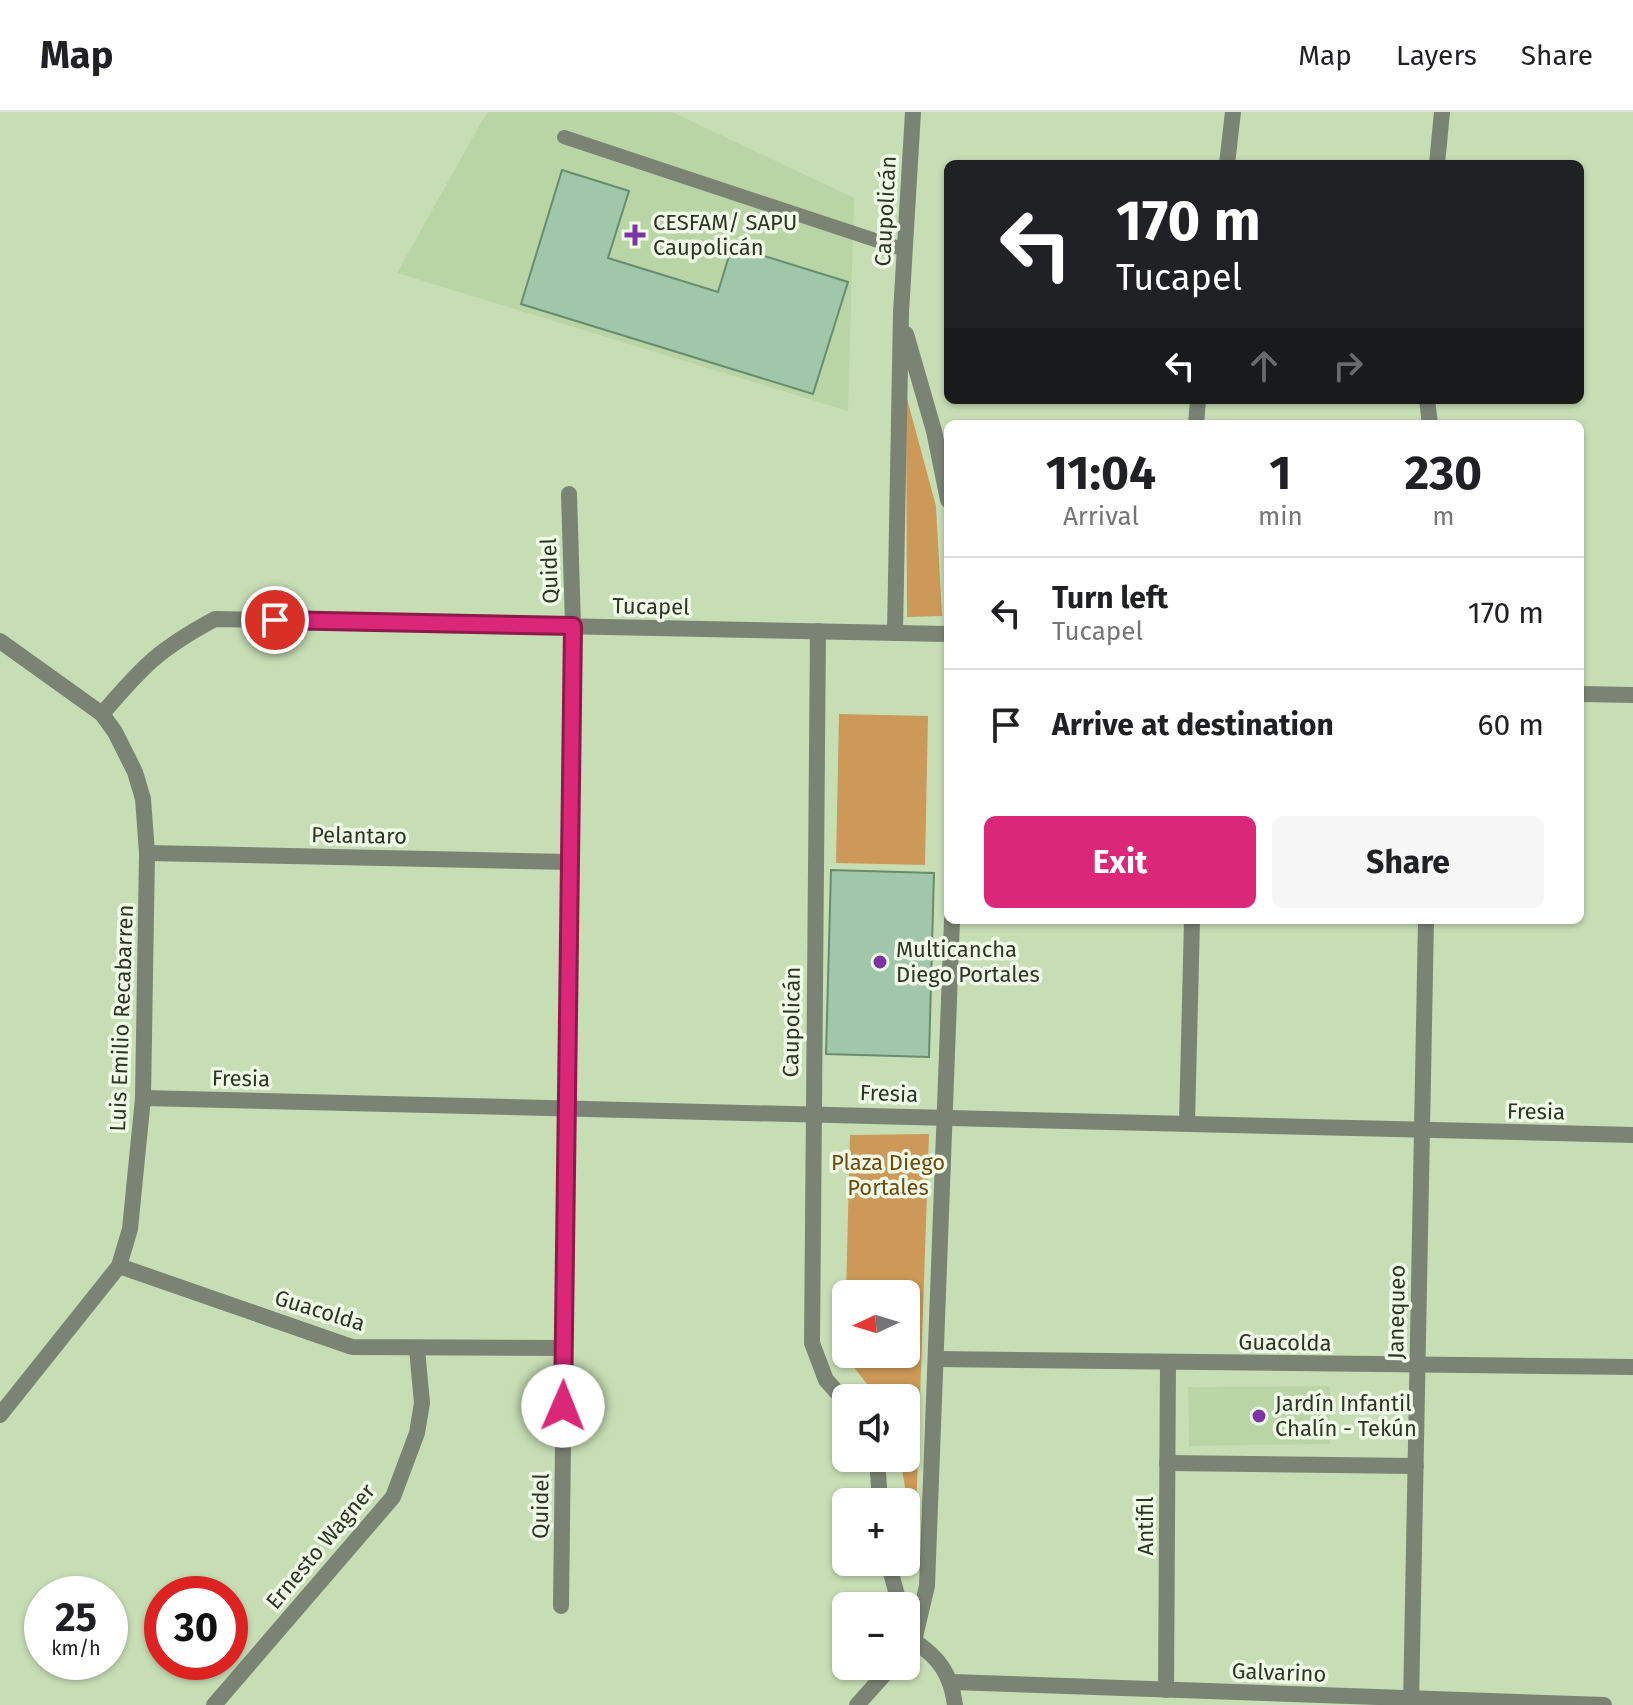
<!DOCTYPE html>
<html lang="en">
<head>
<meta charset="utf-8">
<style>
  body { margin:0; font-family:"Fira Sans",sans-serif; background:#f6f6f6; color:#202124; height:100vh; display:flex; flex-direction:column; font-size:30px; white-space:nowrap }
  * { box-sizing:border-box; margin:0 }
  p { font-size:26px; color:#757577 }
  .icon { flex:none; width:44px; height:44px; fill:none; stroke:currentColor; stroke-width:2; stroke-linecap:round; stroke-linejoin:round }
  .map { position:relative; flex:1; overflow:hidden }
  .side { position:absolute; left:944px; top:308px; width:640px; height:504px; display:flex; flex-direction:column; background:#fff; border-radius:12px; box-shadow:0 2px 6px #0004 }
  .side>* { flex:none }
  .banner { position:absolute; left:944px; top:48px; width:640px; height:244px; border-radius:12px; box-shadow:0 2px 6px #0004; background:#202124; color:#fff; overflow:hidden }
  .needle { width:52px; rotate:266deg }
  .buttons { position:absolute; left:832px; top:1168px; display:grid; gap:16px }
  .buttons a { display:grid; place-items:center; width:88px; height:88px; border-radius:12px; background:#fff; box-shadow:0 2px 6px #0004; font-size:40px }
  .speed { position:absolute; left:24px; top:1464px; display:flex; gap:16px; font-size:40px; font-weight:700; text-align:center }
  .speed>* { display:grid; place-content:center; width:104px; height:104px; border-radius:50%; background:#fff; box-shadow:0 2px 6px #0004; line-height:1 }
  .speed small { font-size:20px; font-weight:400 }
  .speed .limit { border:12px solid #d22; background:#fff; color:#111 }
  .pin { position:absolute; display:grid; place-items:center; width:68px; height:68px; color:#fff; margin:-34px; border:4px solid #fff; border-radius:50%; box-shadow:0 2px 8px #0007 }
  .me { position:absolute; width:88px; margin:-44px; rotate:1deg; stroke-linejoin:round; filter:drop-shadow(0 0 6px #0008) }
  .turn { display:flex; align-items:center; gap:28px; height:168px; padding:0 40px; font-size:36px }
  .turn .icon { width:104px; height:104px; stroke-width:2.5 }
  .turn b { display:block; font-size:56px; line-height:68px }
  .lanes { display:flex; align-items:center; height:76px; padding:0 40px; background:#0003; justify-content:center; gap:40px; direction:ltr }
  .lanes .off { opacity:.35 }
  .eta { display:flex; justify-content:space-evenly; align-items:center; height:136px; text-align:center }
  .eta b { font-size:48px; font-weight:700; line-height:56px }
  .primary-button { display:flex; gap:16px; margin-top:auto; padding:16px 40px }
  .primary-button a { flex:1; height:92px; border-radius:12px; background:#db2777; color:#fff; font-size:32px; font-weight:700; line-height:92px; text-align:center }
  .primary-button a+a { background:#f6f6f6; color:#202124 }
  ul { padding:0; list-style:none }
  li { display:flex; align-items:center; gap:24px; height:112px; padding:0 40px; border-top:2px solid #e0e0e0 }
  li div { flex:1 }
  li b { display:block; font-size:30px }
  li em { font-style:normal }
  header { display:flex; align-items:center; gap:48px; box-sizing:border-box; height:112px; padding:0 40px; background:#fff; border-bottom:2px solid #e0e0e0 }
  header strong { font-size:38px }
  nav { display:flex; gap:44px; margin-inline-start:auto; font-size:28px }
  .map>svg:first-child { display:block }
  .built { fill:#b9d4a5 }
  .green { fill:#cc9958 }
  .building { fill:#a0c7a9; stroke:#678c70; stroke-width:2 }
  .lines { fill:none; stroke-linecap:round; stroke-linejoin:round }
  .service { stroke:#7b8474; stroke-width:14 }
  .minor { stroke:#7b8474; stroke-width:16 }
  .route-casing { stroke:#8e194d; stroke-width:20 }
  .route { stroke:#db2777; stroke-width:14 }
  .poi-dot { fill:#7e33a5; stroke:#effbe6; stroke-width:3 }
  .labels { text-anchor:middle; stroke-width:7; stroke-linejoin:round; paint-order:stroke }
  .street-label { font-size:22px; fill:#2d3626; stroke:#effbe6 }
  .poi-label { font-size:22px; fill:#2d3626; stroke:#effbe6; text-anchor:start }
  .park-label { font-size:22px; fill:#70490d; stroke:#effbe6 }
</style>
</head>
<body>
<header>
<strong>Map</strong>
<nav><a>Map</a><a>Layers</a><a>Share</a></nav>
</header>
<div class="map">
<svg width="1633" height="1593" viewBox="0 0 1633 1593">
  <rect width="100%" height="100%" fill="#c7deb5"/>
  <g class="built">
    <polygon points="487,0 672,0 854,86 848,299 397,161"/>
    <polygon points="1330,1274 1330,1332 1189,1334 1188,1275"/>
  </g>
  <g class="green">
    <polygon points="906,283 936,394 942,504 907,505"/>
    <polygon points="839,602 928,604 925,753 836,751"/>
    <polygon points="929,1022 915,1433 900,1346 906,1346 906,1286 878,1286 845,1244 846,1185 846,1242 906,1242 906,1182 846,1182 850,1023"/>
  </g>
  <g class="building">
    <polygon points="562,58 629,79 608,146 718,180 732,134 848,170 813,282 521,192"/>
    <polygon points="831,758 934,761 929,945 826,942"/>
  </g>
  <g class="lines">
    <polyline class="service" points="564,25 905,138"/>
    <g class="minor">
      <polyline points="1227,52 1233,0"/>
      <polyline points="1437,52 1442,0"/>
      <polyline points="906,222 934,319 948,388"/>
      <polyline points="1427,288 1430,312"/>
      <polyline points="1196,312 1198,288"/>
      <polyline points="818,519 812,1231 826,1268 846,1290"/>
      <polyline points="895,521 901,201 913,0"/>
      <polyline points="0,529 102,602 115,620 135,660 143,687 147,741 143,986 130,1117 119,1154 0,1303"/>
      <polyline points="1580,582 1633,583"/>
      <path d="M102 602C143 554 159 537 215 507L948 522"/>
      <polyline points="147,741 570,750"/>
      <polyline points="143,986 1633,1023"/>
      <polyline points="1187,1011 1192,808"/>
      <polyline points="119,1154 352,1235 564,1236"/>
      <polyline points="937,1247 1633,1255"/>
      <polyline points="877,1346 880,1390"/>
      <polyline points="1167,1351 1416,1354"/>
      <polyline points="888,1450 900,1494"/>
      <polyline points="561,1494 573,514 569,382"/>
      <path d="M914 1529C940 1546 951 1563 955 1593"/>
      <polyline points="906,1538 914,1529 927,1474 952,808"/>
      <polyline points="952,1570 1604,1593"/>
      <polyline points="1166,1578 1168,1250"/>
      <polyline points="214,1593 393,1385 417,1321 422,1291 417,1237"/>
      <polyline points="857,1593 892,1554"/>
      <polyline points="1411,1593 1426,808"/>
    </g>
  </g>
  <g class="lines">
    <g class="route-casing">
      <polyline id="route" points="275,508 573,514 563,1294"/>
    </g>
    <use href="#route" class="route"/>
  </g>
  <g class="poi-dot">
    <path d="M631 111h8v8h8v8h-8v8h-8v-8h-8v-8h8z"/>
    <circle cx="880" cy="850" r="8"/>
    <circle cx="1259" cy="1304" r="8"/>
  </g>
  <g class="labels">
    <g class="street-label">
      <text transform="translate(885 99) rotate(-87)" y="8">Caupolicán</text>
      <text transform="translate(549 459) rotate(-92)" y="8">Quidel</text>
      <text transform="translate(651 494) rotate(1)" y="8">Tucapel</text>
      <text transform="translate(359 723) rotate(1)" y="8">Pelantaro</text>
      <text transform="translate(121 906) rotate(-88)" y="8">Luis Emilio Recabarren</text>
      <text transform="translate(791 910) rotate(-89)" y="8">Caupolicán</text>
      <text transform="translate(241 966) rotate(1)" y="8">Fresia</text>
      <text transform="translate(889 981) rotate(2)" y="8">Fresia</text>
      <text transform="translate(1536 999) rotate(1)" y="8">Fresia</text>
      <text transform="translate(320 1198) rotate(17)" y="8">Guacolda</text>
      <text transform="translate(1396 1200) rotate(-89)" y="8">Janequeo</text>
      <text transform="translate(1285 1230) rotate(1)" y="8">Guacolda</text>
      <text transform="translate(540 1394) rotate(-89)" y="8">Quidel</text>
      <text transform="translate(1145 1414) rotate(-90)" y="8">Antifil</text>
      <text transform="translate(320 1434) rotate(-50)" y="8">Ernesto Wagner</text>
      <text transform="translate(1279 1560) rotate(2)" y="8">Galvarino</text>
    </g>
    <g class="poi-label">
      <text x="653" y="118">CESFAM/ SAPU<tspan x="653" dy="25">Caupolicán</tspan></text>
      <text x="896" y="845">Multicancha<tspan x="896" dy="25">Diego Portales</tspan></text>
      <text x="1275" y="1299">Jardín Infantil<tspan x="1275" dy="25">Chalín - Tekún</tspan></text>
    </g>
    <g class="park-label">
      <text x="888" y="1058">Plaza Diego<tspan x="888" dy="25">Portales</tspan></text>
    </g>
  </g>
</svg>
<div class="buttons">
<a><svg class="needle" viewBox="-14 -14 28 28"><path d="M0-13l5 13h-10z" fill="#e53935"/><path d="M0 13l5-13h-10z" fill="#757577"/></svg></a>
<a><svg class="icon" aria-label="sound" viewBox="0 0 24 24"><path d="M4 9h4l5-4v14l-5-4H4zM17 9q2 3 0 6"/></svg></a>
<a>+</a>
<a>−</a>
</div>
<div class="speed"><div>25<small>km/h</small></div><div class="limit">30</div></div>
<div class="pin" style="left:275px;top:508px;background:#d93025"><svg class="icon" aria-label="arrive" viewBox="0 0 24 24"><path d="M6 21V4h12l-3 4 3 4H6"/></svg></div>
<svg class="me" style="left:563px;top:1294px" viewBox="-20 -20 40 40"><circle r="19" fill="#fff"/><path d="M0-13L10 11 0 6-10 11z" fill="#db2777"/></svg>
<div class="banner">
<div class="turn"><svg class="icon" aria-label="left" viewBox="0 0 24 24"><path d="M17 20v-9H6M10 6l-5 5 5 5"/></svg><div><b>170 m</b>Tucapel</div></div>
<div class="lanes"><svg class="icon" aria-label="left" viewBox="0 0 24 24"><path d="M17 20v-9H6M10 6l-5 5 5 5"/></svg><svg class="icon off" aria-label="ahead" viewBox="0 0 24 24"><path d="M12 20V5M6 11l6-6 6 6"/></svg><svg class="icon off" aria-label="right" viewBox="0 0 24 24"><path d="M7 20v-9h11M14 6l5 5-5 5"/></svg></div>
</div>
<section class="side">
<div class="eta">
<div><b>11:04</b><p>Arrival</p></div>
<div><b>1</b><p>min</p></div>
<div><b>230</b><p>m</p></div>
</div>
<ul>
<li><svg class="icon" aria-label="left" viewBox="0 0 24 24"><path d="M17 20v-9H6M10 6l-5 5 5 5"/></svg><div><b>Turn left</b><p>Tucapel</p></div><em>170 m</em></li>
<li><svg class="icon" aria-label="arrive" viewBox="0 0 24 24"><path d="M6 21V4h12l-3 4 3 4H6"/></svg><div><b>Arrive at destination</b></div><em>60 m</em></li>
</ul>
<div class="primary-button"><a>Exit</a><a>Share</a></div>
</section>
</div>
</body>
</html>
